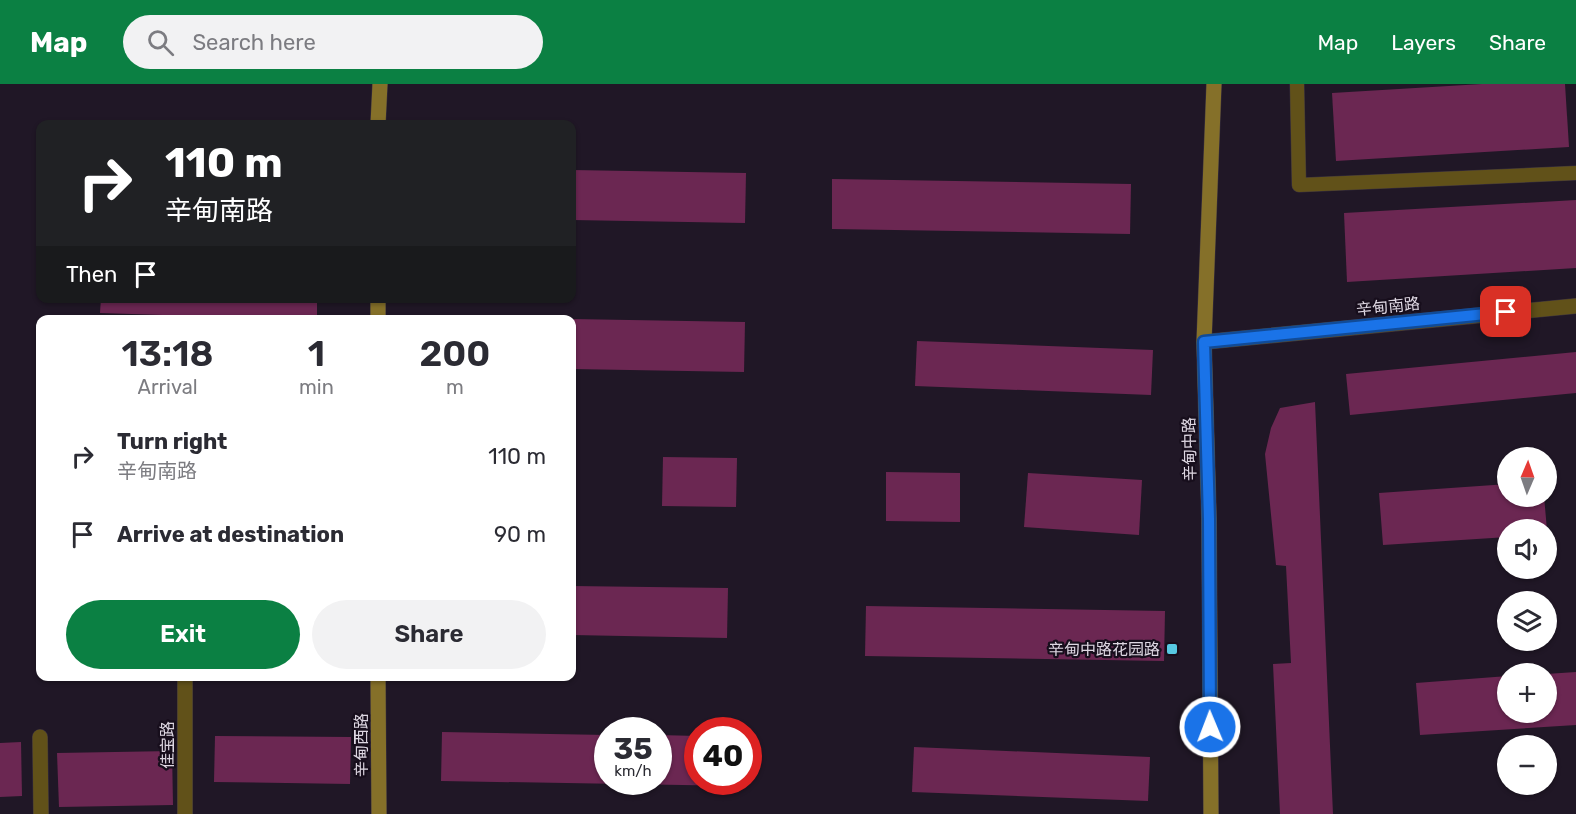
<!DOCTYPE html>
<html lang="en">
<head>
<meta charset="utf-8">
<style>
  body { margin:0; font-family:Rubik,"Noto Sans SC",sans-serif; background:#f2f2f3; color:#2b2b33; height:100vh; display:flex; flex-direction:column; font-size:22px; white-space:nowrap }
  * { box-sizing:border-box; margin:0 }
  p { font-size:20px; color:#7c7c81 }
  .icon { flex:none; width:33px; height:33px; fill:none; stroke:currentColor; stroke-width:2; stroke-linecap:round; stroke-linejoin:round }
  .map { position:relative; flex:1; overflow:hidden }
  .sheet { position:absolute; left:36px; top:231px; width:540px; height:366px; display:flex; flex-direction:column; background:#fff; border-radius:12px; box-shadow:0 2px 4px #0004 }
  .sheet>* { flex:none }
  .top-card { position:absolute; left:36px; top:36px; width:540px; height:183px; border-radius:12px; box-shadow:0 2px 4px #0004; background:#202124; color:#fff; overflow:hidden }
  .needle { width:39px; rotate:2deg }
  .tools { position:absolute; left:1497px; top:363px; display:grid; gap:12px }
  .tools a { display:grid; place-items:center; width:60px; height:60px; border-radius:50%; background:#fff; box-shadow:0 2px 4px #0004; font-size:30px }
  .speed { position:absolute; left:594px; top:633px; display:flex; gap:12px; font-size:30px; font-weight:700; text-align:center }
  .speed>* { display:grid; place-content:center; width:78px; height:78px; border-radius:50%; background:#fff; box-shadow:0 2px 4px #0004; line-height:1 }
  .speed small { font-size:15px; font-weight:400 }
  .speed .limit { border:9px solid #d22; background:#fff; color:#111 }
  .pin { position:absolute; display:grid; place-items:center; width:51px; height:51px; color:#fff; margin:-26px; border-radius:12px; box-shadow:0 3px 9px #0006 }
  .me { position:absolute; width:66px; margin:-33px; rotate:359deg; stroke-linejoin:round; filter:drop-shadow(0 0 4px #0008) }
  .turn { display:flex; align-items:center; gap:21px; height:126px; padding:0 30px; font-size:27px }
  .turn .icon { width:78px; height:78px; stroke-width:2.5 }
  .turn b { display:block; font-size:42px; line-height:51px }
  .then { display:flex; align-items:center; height:57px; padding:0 30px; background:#0003; gap:12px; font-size:22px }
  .eta { display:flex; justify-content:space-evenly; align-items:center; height:102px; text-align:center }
  .eta b { font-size:36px; font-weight:600; line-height:42px }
  .button { display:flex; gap:12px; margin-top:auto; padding:12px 30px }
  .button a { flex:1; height:69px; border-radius:36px; background:#0b8043; color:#fff; font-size:24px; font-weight:600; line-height:69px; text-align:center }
  .button a+a { background:#f2f2f3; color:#2b2b33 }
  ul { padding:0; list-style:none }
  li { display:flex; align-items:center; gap:18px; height:78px; padding:0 30px }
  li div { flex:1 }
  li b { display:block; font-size:22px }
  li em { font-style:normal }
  header { display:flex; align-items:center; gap:36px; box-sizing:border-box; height:84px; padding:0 30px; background:#0b8043; color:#fff }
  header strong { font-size:28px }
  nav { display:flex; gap:33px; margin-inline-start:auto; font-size:21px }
  .search { width:420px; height:54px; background:#f2f2f3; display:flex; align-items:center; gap:15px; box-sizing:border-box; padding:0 21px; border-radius:33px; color:#7c7c81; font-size:22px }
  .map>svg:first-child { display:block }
  .building { fill:#6b2752 }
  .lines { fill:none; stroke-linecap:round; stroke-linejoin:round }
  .lane-casing { stroke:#3b3240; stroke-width:15 }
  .street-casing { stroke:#3b3240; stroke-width:16 }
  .secondary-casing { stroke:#3b3240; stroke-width:16 }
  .lane { stroke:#615119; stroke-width:14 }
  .street { stroke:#615119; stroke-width:15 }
  .secondary { stroke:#857029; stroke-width:15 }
  .route-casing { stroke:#114b97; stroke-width:15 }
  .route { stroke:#1a73e8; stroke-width:10 }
  .poi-dot { fill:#57c9e2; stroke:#170e1c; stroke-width:2 }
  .labels { text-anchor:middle; stroke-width:4.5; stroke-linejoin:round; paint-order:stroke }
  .street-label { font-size:16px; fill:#ded7e2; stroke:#170e1c }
  .poi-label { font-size:16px; fill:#ded7e2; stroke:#170e1c; text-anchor:end }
</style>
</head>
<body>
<header>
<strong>Map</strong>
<div class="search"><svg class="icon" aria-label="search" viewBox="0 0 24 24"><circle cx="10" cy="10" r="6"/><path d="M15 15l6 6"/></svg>Search here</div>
<nav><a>Map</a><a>Layers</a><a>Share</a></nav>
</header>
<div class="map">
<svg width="1576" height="730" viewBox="0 0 1576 730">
  <rect width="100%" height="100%" fill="#201726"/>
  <g class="building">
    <polygon points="1482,0 1565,0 1569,63 1336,77 1332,9"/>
    <polygon points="572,86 746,89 745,139 572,136"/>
    <polygon points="832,95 1131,100 1130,150 832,145"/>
    <polygon points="1576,116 1576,184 1347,198 1344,129"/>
    <polygon points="101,214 317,214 317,236 100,229"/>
    <rect x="447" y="233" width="47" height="3"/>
    <polygon points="572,235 745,238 744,288 572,285"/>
    <polygon points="917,257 1153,266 1151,311 915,302"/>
    <polygon points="1576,268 1576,309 1350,331 1346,290"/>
    <polygon points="1315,318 1333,730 1280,730 1273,580 1291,579 1286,482 1276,481 1265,370 1271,344 1280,324"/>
    <polygon points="663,373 737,374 736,423 662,422"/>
    <polygon points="886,388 960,389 960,438 886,437"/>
    <polygon points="1028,389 1142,396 1139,451 1024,443"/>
    <polygon points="1508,400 1508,412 1544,412 1547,446 1508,446 1508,453 1383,461 1379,409"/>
    <polygon points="572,502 728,504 727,554 572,551"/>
    <polygon points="866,522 1165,527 1164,577 865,572"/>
    <polygon points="1576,588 1576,641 1420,651 1416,599 1508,592 1508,628 1546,628 1546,590"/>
    <polygon points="442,648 608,651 608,698 658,698 658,651 698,652 698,698 740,698 740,702 441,697"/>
    <polygon points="215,652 351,653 350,700 214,698"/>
    <polygon points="21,658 22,712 0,713 0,659"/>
    <polygon points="914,663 1150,673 1148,717 912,708"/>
    <polygon points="172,667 173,721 59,723 57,669"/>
  </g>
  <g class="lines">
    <g class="lane-casing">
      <polyline id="lane" points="1297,0 1299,101 1576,89"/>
    </g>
    <g class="street-casing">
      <g id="street">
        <polyline points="1204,258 1576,222"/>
        <polyline points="185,592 185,730"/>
        <polyline points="40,653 41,730"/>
      </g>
    </g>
    <g class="secondary-casing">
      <g id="secondary">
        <polyline points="378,40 380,0"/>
        <polyline points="378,214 378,236"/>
        <polyline points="378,592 379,730"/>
        <polyline points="1211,730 1209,435 1204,258 1214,0"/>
      </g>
    </g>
    <use href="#lane" class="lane"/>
    <use href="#street" class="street"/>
    <use href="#secondary" class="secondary"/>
  </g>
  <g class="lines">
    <g class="route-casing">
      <polyline id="route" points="1210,643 1209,435 1204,258 1506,228"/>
    </g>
    <use href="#route" class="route"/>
  </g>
  <rect class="poi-dot" x="1166" y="559" width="12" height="12" rx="3"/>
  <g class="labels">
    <g class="street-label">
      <text transform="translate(1388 222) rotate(-6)" y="6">辛甸南路</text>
      <text transform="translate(1189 365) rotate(-91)" y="6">辛甸中路</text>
      <text transform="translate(167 661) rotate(-90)" y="6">佳宝路</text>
      <text transform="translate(361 661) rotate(-90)" y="6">辛甸西路</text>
    </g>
    <g class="poi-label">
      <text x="1160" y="571">辛甸中路花园路</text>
    </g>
  </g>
</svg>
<div class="tools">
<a><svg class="needle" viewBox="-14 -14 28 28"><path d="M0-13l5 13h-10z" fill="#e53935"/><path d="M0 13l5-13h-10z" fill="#7c7c81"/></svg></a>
<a><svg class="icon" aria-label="sound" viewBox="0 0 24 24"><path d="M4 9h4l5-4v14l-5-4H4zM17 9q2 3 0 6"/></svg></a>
<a><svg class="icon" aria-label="layers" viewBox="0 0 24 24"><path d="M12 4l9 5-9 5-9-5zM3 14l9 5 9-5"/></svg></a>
<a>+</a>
<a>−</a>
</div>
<div class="speed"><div>35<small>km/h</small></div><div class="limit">40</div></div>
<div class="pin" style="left:1506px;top:228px;background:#d93025"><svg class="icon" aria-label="arrive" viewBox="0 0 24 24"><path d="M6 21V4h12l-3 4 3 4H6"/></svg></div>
<svg class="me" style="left:1210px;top:643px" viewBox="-20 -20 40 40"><circle r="17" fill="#1a73e8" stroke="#fff" stroke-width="3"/><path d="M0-11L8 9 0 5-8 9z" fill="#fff"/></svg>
<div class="top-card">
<div class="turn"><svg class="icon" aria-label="right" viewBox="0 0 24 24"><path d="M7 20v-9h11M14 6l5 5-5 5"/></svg><div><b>110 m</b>辛甸南路</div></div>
<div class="then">Then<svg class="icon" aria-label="arrive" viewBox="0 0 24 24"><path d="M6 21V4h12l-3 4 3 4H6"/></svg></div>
</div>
<section class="sheet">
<div class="eta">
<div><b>13:18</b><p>Arrival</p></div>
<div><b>1</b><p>min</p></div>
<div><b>200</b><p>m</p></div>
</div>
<ul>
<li><svg class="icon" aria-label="right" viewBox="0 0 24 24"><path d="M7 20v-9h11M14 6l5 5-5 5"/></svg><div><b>Turn right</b><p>辛甸南路</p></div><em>110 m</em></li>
<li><svg class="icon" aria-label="arrive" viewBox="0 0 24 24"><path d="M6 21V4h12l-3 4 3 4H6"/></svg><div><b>Arrive at destination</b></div><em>90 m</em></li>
</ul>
<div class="button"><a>Exit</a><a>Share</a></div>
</section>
</div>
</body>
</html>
